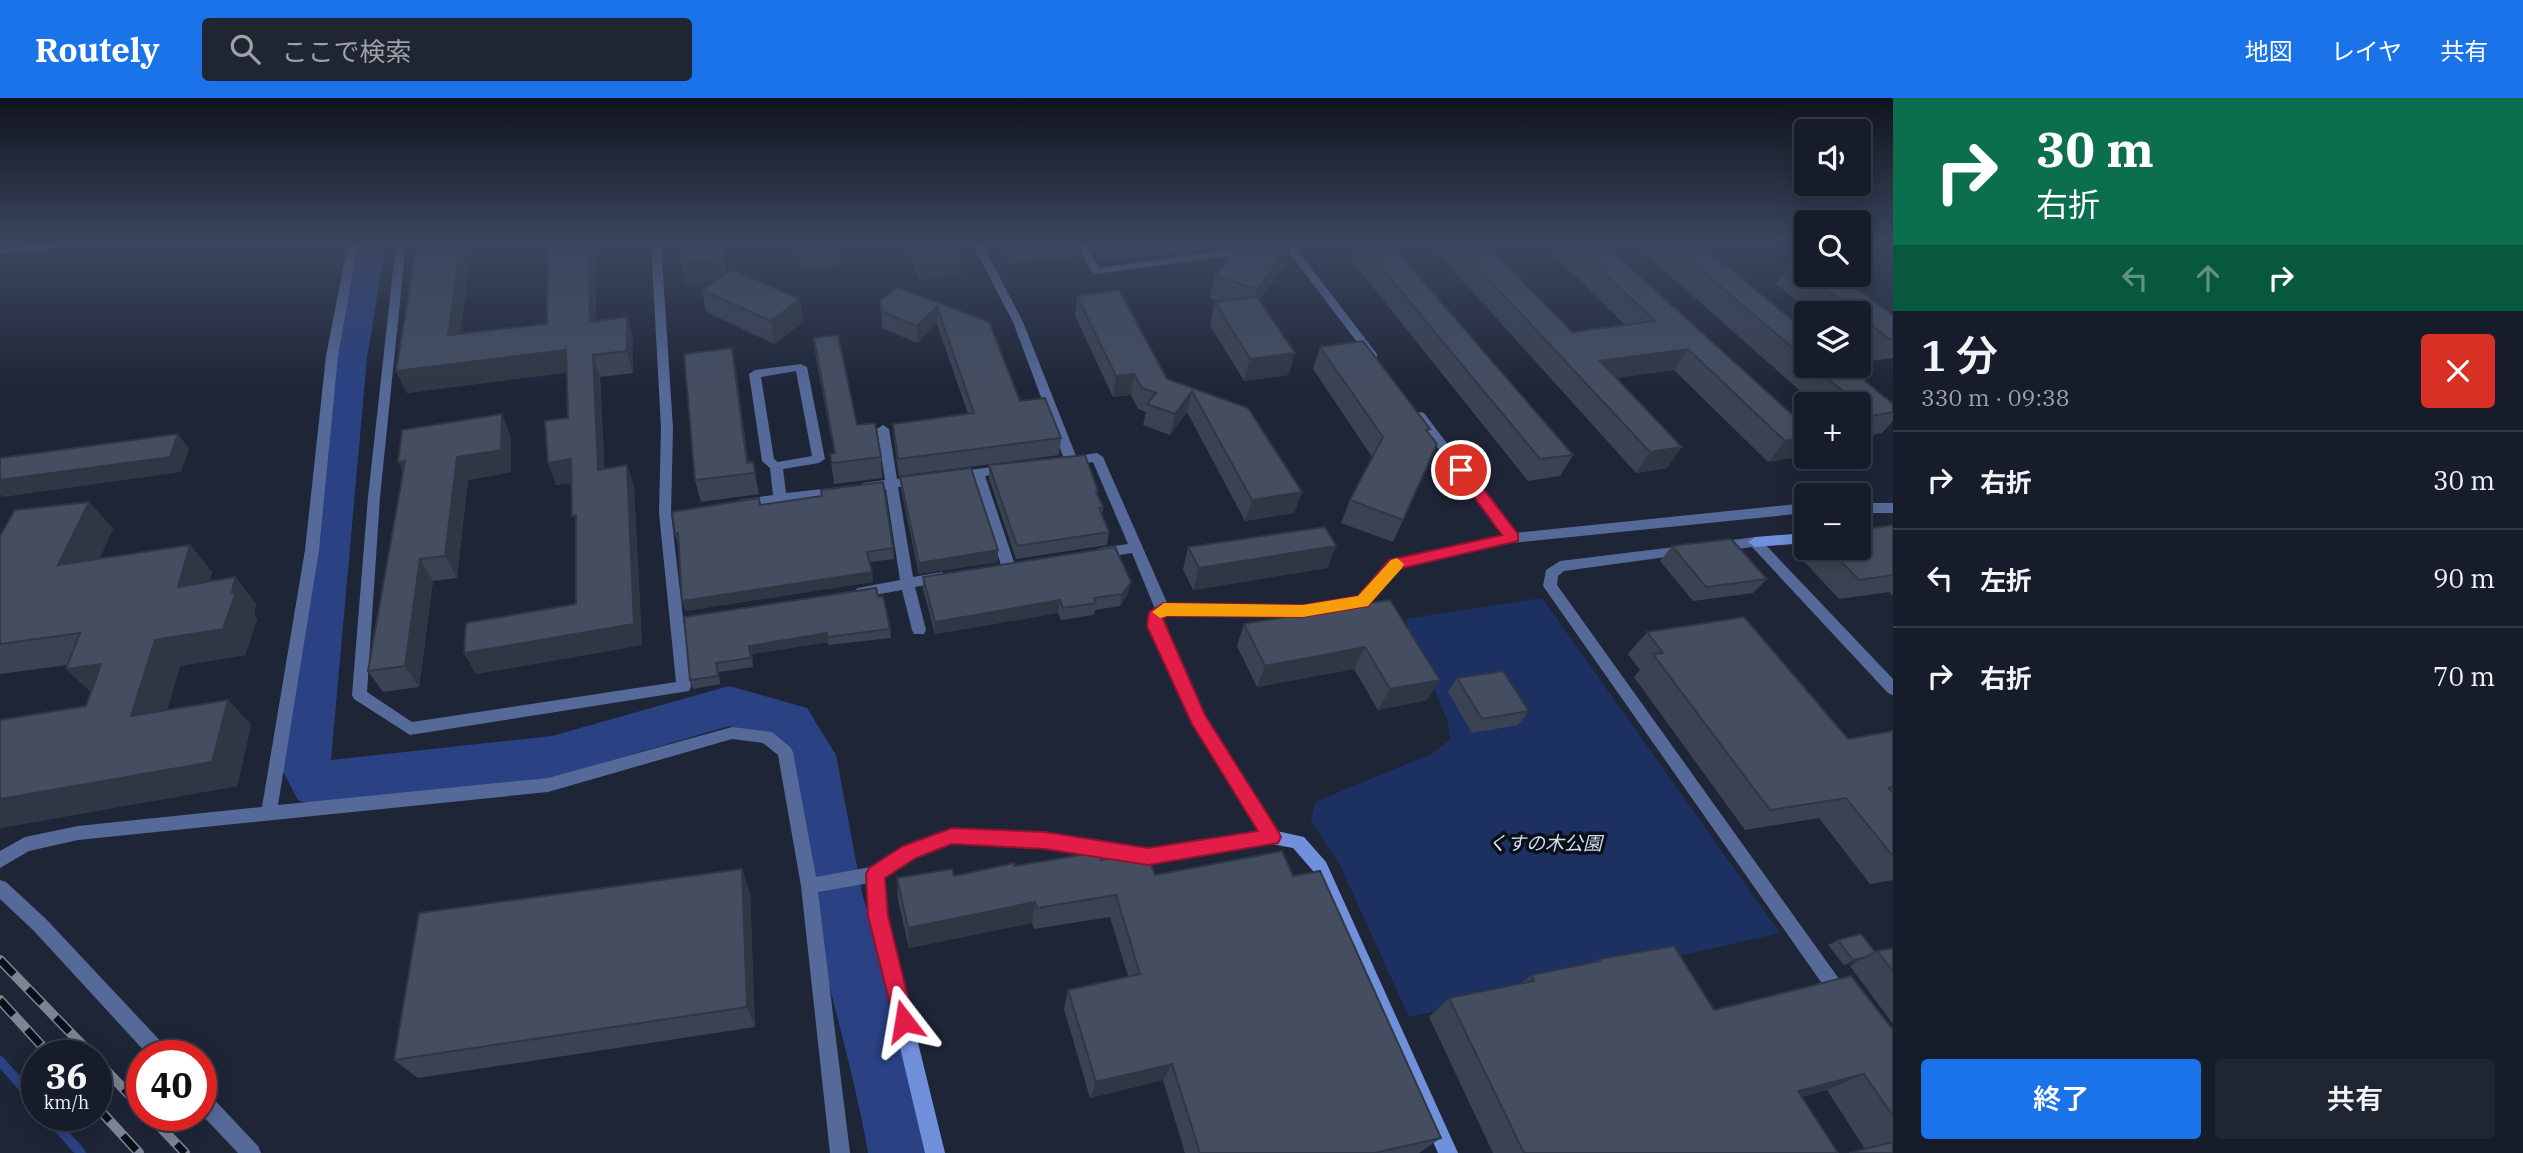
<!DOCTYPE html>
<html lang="ja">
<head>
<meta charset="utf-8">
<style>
  body { margin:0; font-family:"IBM Plex Serif","Noto Sans JP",serif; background:#1f2531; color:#f1f3f6; height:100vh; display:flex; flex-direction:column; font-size:26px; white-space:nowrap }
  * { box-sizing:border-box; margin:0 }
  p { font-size:23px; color:#9ea1a8 }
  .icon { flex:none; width:38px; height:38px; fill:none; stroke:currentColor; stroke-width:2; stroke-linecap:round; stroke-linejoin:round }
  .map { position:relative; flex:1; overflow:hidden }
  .side { display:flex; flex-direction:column; background:#161c29; width:630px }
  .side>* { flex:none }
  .guide { background:#0b6e4f; color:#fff; overflow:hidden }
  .buttons { position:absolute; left:1794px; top:21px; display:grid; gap:14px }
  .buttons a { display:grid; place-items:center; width:77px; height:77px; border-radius:7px; background:#161c29; box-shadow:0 4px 18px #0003,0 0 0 2px #353a46; font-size:35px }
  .speed { position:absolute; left:21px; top:942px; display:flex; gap:14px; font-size:35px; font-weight:700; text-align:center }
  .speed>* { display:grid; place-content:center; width:91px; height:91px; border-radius:50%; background:#161c29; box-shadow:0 4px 18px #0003,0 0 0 2px #353a46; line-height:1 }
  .speed small { font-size:18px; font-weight:400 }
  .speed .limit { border:10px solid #d22; background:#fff; color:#111 }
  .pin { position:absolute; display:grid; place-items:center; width:60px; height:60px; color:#fff; margin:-30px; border:4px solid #fff; border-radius:50%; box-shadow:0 2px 7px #0007 }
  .me { position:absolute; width:77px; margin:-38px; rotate:346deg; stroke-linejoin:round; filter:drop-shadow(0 0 5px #0008) }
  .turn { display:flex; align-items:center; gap:24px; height:147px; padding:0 28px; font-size:32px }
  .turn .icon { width:91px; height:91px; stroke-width:2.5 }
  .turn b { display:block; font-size:49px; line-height:60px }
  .lanes { display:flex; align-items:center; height:66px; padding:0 28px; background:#0003; justify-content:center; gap:35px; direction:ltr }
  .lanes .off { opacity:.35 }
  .round { display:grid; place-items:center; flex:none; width:74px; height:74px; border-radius:7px; background:#1f2531 }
  .head { display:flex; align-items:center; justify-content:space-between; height:119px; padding:0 28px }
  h1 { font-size:42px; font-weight:600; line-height:52px }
  .action { display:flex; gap:14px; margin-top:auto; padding:14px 28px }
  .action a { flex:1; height:80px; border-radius:7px; background:#1a73e8; color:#fff; font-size:28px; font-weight:600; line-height:80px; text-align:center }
  .action a+a { background:#1f2531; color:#f1f3f6 }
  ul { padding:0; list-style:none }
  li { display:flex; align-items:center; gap:21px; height:98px; padding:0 28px; border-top:2px solid #353a46 }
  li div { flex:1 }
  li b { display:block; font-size:26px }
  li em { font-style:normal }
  header { display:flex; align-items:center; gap:42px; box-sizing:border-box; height:98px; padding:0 35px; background:#1a73e8; color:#fff }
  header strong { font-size:33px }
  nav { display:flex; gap:38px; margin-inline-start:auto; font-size:24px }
  .search { width:490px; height:63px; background:#1f2531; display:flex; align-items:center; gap:18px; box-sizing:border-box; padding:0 24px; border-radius:7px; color:#9ea1a8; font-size:26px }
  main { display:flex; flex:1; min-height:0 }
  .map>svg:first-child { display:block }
  .green { fill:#1d3062 }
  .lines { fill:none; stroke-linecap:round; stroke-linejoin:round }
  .stream-far1 { stroke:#2a4284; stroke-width:6 }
  .stream { stroke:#2a4284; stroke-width:10 }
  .river { fill:#2a4284; fill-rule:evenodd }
  .street { fill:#566a99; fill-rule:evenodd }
  .secondary { fill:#7190db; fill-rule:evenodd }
  .rail-casing { stroke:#7e8493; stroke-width:10 }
  .rail { stroke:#0b0f17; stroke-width:7; stroke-dasharray:20; stroke-linecap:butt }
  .wall { fill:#3b4353; fill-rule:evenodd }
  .shaded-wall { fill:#303744 }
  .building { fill:#454e61; stroke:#303744; stroke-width:2 }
  .route { fill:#e11d48; stroke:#92132f; stroke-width:2 }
  .slow { fill:#f59e0b }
  .labels { text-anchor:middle; stroke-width:7; stroke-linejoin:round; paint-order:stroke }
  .park-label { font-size:19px; font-style:italic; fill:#d4ddf0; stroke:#0b0f17 }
</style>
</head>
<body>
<header>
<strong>Routely</strong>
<div class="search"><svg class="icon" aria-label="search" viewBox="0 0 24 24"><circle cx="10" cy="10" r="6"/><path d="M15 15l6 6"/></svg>ここで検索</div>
<nav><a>地図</a><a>レイヤ</a><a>共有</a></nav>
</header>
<main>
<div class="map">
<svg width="1893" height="1055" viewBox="0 0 1893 1055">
  <rect width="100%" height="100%" fill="#1e2537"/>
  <polygon class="green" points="1542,500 1780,835 1409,919 1340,767 1311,723 1315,704 1431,656 1450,642 1448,624 1405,521"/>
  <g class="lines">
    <polyline class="stream-far1" points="0,146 14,145"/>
    <g class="stream">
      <polyline points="0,963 37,1005"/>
      <polyline points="47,1017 81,1055"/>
    </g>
    <path class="river" d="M354 145H386L367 260 331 662 552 638 729 588 807 610 836 657 862 795 920 997 932 1055H868C853 967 825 882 808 795 797 745 801 684 774 640L729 628 552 680 316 708 298 702 280 668 331 260Z"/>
    <g class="street">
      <polygon points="52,145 81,145 76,148 0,156 0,150"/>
      <polygon points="348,145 358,145 338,258 319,452 278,707 548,680 732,629 772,634 790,649 793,654 816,779 876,768 882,771 884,776 882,781 876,784 818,794 850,1055 830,1055 801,788 778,657 763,645 732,641 548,694 78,742 29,753 0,770 0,753 25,739 78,728 262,709 305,452 326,258"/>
      <polygon points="396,145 406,145 380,399 367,594 412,624 676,584 659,415 661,330 651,145 661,145 673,330 671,415 691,589 689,593 410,637 354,601 352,597 368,399"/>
      <polygon points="972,145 982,145 1023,224 1076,358 1097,355 1103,359 1168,507 1303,508 1358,498 1389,463 1503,437 1416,321 1414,318 1420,314 1424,315 1515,435 1806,405 1806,415 1512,445 1398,470 1367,507 1303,518 1166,517 1162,521 1162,528 1204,616 1278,734 1280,739 1278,744 1272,746 1266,744 1193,624 1148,528 1148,519 1155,511 1132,455 1100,460 1093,455 1100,450 1128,446 1093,364 1069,367 1063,363 1064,361 1013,224"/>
      <polygon points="1076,145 1086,145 1099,170 1250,149 1255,152 1250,155 1096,176 1091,173"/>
      <polygon points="1282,145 1292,145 1377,256 1377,260 1369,260"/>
      <polygon points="1883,145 1893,145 1893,151"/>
      <path d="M801 266 807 269 825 361 819 365 783 371 786 395 841 389 847 393 841 397 743 409 739 408 737 405 739 402 773 397 770 370 762 363 749 276 755 272ZM796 273 812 358 778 364 774 361 761 279Z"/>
      <polygon points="883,327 889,331 897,381 917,379 923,383 917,387 898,389 913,479 942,474 949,479 942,484 915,489 926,532 924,536 914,536 912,532 902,492 858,500 851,495 858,490 900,482 886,391 864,393 858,389 864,385 885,382 877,331"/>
      <polygon points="1007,367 1013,371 1011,374 985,378 1016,470 1009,475 1002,470 973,380 955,382 949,378 955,374"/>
      <rect x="1858" y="405" width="35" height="10"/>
      <polygon points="1755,439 1760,441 1893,581 1893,597 1888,595 1752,449 1717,454 1710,449 1717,444"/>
      <polygon points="1683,448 1690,453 1688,456 1564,473 1558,478 1557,487 1847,892 1850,898 1847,904 1841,907 1835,904 1543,488 1546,472 1560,463"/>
      <polygon points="0,782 6,784 46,821 167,950 169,957 148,957 34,833 0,801"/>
      <polygon points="201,993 208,995 258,1048 261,1055 238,1055 201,1016"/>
    </g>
    <g class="secondary">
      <polygon points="1806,435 1806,445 1755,449 1748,444 1755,439"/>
      <polygon points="952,731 1045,736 1148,750 1272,732 1304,739 1326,764 1458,1055 1438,1055 1314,774 1293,750 1272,746 1148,766 1045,750 952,745 915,759 885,780 887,818 945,1055 925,1055 869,818 868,776 870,771 903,749"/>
    </g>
    <g class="rail-casing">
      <g id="rail">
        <polyline points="0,862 92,957"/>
        <polyline points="0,902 50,957"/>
        <polyline points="96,962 142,1010"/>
        <polyline points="96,1008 139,1055"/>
        <polyline points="149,1017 185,1055"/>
      </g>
    </g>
    <use href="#rail" class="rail"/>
  </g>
  <g class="wall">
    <path d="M417 145H595L596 223 627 219 633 241V275L600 279 604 371 627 367 634 389 642 547 476 576 464 555 576 506V428L572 385 556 387 568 320 567 274 407 295 396 273ZM472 145 548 147 547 226 460 235Z"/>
    <polygon points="794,145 839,145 842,168 801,173"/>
    <polygon points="906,145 956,145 958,150 961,177 919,182"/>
    <polygon points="1001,145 1081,145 1080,158 1010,166"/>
    <polygon points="1089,145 1291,145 1285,167 1259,202 1295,255 1288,277 1244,283 1210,227 1215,204 1221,204 1210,200 1215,178 1239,148 1101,163"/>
    <polygon points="1356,145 1390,145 1573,357 1560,378 1528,383 1351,162"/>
    <polygon points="1438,145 1485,145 1572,234 1625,227 1549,152 1553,145 1603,145 1806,329 1798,359 1768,364 1674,272 1616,280 1667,370 1636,375 1435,152"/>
    <polygon points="1633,145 1699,145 1806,233 1806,268 1847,268 1893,306 1893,323 1882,335 1858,339 1858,306 1815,306"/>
    <polygon points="1806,151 1806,177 1839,177 1893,218 1893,260 1871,263 1858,253 1858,215 1812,215 1776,186 1791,163"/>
    <polygon points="681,165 727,175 803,224 774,246 706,214 702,192 713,184 686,187"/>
    <polygon points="897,189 989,224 1020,303 1061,340 1059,357 899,378 894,343 893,326 968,316 937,226 917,245 882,230 881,213"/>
    <polygon points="1077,198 1167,281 1248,310 1302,394 1294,415 1245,423 1187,314 1170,337 1143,327 1146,314 1138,311 1131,297 1113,299 1075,218"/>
    <polygon points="814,240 857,327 881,359 882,380 834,386 830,356 834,355 816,261"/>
    <polygon points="1320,249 1428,335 1403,422 1393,444 1341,425 1350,402 1372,359 1313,271"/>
    <polygon points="736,271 748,365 753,364 759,396 701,404 695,382"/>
    <polygon points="511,339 511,374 468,382 457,480 433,483 419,589 383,594 368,573 403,374"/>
    <polygon points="989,367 1098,393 1098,397 1103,409 1102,416 1109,434 1107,447 1016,461 989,380"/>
    <polygon points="900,379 998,452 998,464 919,476 901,391"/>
    <polygon points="89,404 113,431 99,461 190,447 212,474 209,484 235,479 256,506 254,517 257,521 245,557 180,568 167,612 228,602 251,627 237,688 0,730 0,622 86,608 91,594 66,571 68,567 0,576 0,438"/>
    <polygon points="760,407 893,450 894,461 870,464 873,484 685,513 678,446 675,436"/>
    <polygon points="1893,427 1893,498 1889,494 1839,501 1798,457 1806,449 1858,450"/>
    <polygon points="1336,448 1327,470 1193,492 1183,471 1188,449"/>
    <polygon points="1672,448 1767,481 1753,495 1693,503 1660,463"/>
    <polygon points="923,479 1128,496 1120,508 1095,512 1094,517 1061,522 1058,515 935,536 923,491"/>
    <polygon points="878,499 890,531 891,540 828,547 828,544 752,556 753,569 719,574 720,586 693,591 690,582 684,519"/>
    <polygon points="1341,509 1427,602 1378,612 1354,571 1257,589 1237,548 1244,526"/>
    <polygon points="1647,534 1848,641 1893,633 1893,782 1870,786 1819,720 1745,732 1634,579 1640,572 1628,556"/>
    <polygon points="1457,580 1529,613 1518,627 1472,635 1448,594"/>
    <polygon points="1101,762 1155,777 1293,778 1441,1040 1419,1055 1185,1055 1163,982 1090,1000 1064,911 1068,892 1128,878 1110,819 1034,831 1032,825 909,850 898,802 897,780 954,778 1014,768"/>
    <polygon points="750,794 755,929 418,980 394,962"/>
    <polygon points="1838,842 1875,854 1893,850 1893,926 1850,868 1856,864 1844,867 1828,847"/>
    <polygon points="1599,861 1714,912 1893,932 1893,1055 1865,1051 1827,992 1802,999 1838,1055 1493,1055 1429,919 1449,900 1520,886 1531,877 1594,864"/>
  </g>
  <g class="shaded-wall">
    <polygon points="461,145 472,145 458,259 448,237"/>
    <polygon points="589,145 595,145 597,245 590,224"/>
    <polygon points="722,145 723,145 728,182 686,187 681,165"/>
    <polygon points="1291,145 1285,167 1251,213 1257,191"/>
    <polygon points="840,146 842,168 801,173 798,151"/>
    <polygon points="958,150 958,155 961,155 961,177 919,182 918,160"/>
    <polygon points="800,201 803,224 774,246 771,223"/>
    <polygon points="937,209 937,226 917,245 917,228"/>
    <polygon points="627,219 633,241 633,275 627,253"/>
    <polygon points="732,250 736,271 750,375 747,365"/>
    <polygon points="1688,251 1674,272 1588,284 1600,263"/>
    <polygon points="566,252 573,274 407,295 396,273"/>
    <polygon points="1295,255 1288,277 1244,283 1250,261"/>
    <polygon points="593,257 600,279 606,394 598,372"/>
    <polygon points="1134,276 1131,297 1113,299 1116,278"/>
    <polygon points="1192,293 1187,314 1170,337 1175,316"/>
    <polygon points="502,316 511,339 511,374 468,382 457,480 445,458 457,359"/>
    <polygon points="178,336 189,351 181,374 3,399 0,396 0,382"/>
    <polygon points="1806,339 1806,350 1798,359 1768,364 1785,343"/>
    <polygon points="1682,349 1667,370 1636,375 1650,354"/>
    <polygon points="571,361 579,383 556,387 548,365"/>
    <polygon points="405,363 410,387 398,364"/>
    <polygon points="627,367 634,389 642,547 476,576 464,555 634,526"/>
    <polygon points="1302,394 1294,415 1245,423 1252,402"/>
    <polygon points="89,404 113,431 84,494 58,467"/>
    <polygon points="190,447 212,474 201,516 178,489"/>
    <polygon points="1336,448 1327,470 1193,492 1199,470"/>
    <polygon points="998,452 998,464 919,476 919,465"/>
    <polygon points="420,461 433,483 419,589 405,568"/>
    <polygon points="872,474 873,484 685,513 682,503"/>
    <polygon points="235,479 256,506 254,517 257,521 245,557 180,568 158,643 131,618 155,542 232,495"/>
    <polygon points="1131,484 1128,496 1120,508 1122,496"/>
    <polygon points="1060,502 1058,515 935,536 935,524"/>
    <polygon points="827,535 828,544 752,556 753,569 749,548"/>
    <polygon points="1365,549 1354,571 1257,589 1265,568"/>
    <polygon points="101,566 94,597 66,571"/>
    <polygon points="1440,582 1427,602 1378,612 1390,591"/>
    <polygon points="228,602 251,627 237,688 0,730 0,701"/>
    <polygon points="742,771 750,794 755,929 747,909"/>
    <polygon points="1035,804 1032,825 909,850 908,830"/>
    <polygon points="1866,859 1856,864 1844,867 1853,862"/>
    <polygon points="1172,966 1163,982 1090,1000 1096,984"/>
    <polygon points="1864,976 1827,992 1763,1009 1798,993"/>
  </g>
  <g class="building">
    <polygon points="417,145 461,145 448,237 547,226 548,145 589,145 590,224 627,219 627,253 593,257 598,372 627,367 634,526 464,555 466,525 576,506 576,417 572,418 571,361 548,365 545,323 568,320 566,252 396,273"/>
    <polygon points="679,145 722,145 724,160 681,165"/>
    <polygon points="797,145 839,145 840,146 798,151"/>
    <polygon points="913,145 956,145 958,150 955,150 961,155 918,160"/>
    <polygon points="1009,145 1049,145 1011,149"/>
    <polygon points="1242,145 1291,145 1257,191 1215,178"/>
    <polygon points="1361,145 1390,145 1573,357 1540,361"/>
    <polygon points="1455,145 1485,145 1572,234 1655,223 1573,145 1603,145 1806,329 1806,339 1785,343 1688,251 1600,263 1682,349 1650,354"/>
    <polygon points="1669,145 1699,145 1806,233 1806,261"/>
    <polygon points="1803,149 1806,151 1806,175 1791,163"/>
    <polygon points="732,172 800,201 771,223 702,192"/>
    <polygon points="1808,177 1839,177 1893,218 1893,240 1889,241"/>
    <polygon points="897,189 989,224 1020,303 1045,300 1061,340 898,361 893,326 974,315 937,209 917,228 881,213 881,202"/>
    <polygon points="1119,192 1167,281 1248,310 1302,394 1252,402 1192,293 1175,316 1147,306 1156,295 1142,290 1134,276 1116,278 1077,198"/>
    <polygon points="1257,199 1295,255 1250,261 1215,204"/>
    <polygon points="838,237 857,327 875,325 881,359 832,365 830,356 835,355 814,240"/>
    <polygon points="1363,243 1430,331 1426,332 1437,346 1403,422 1350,402 1383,339 1320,249"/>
    <polygon points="732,250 747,365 753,364 755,375 695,382 684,256"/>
    <polygon points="1813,268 1847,268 1893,306 1893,314 1872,318"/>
    <polygon points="502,316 501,352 457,359 445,458 420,461 405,568 368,573 405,363 398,364 402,332"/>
    <polygon points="178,336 170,359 0,382 0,360"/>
    <polygon points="1085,357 1098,393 1096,393 1103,409 1099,410 1109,434 1017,448 989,367"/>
    <polygon points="971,370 998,452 919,465 900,379"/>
    <polygon points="883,384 893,450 867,454 872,474 682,503 678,435 675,436 672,414 759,400 760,407 822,398 821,392"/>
    <polygon points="89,404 58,467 190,447 178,489 235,479 232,495 236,494 223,531 155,542 131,618 228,602 212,664 0,701 0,622 86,608 101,566 66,571 80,535 0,546 0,438 15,412"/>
    <polygon points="1893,427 1893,477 1859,482 1828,450 1858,450 1858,432"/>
    <polygon points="1325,429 1336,448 1199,470 1188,449"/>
    <polygon points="1731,441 1767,481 1706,489 1672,448"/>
    <polygon points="1115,449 1131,484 1122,496 1094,500 1096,505 1063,510 1060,502 935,524 923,479"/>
    <polygon points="876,490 878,499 883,498 890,531 827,539 827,535 749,548 751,560 716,565 718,578 690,582 684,519"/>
    <polygon points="1390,502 1440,582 1390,591 1365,549 1265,568 1244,526 1341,509"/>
    <polygon points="1744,519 1848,641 1893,633 1893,689 1889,690 1893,695 1893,758 1846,700 1770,712 1653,556 1663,555 1647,534"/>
    <polygon points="1503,573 1529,613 1482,621 1457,580"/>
    <polygon points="1282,753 1293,778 1320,773 1441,1040 1374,1055 1200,1055 1172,966 1096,984 1068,892 1140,876 1116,797 1037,810 1035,804 908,830 897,780 952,771 954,778 1014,765 1014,768 1098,754 1101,762 1146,754 1155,777"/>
    <polygon points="742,771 747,909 394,962 419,815"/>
    <polygon points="1861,836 1875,854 1866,859 1853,862 1838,842"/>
    <polygon points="1674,848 1714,912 1851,878 1893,932 1893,1018 1864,976 1798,993 1838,1055 1524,1055 1449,900 1534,883 1531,877 1600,863 1599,861"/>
    <polygon points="1893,850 1893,873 1877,853"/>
    <polygon points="1893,1044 1893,1055 1849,1055"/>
  </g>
  <linearGradient id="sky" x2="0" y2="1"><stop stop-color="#10141e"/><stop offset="0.5" stop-color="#3b465e"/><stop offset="1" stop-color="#3b465e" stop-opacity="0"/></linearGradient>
  <rect width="1893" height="292" fill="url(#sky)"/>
  <polygon class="route" points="1461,367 1466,368 1518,436 1518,443 1399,471 1368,508 1362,509 1303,519 1167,518 1163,521 1205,617 1278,733 1281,739 1278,745 1148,767 1045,751 952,746 916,760 885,780 888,818 914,923 911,930 904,934 896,930 868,818 866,776 869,770 903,748 952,730 1045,734 1148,750 1258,733 1192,626 1147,528 1149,514 1164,505 1303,507 1358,498 1389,462 1502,437 1454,372"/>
  <polygon class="slow" points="1397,460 1404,466 1402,470 1368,508 1362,509 1303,519 1167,518 1160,520 1152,514 1164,505 1303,507 1358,498 1391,462"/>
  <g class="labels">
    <g class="park-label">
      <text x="1545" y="752">くすの木公園</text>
    </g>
  </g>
</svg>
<div class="buttons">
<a><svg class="icon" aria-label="sound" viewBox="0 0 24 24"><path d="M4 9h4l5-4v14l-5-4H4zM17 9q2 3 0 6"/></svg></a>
<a><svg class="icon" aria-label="search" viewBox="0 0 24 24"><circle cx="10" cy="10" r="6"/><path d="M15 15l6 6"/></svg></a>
<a><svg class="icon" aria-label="layers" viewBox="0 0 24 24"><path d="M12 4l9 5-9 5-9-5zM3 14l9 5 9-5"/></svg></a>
<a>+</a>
<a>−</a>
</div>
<div class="speed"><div>36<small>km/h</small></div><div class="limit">40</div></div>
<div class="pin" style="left:1461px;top:372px;background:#d93025"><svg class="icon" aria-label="arrive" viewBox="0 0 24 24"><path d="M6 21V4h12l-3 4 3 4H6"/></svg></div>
<svg class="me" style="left:904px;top:923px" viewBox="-20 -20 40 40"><path d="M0-17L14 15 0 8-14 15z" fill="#e11d48" stroke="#fff" stroke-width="4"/></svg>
</div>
<section class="side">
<div class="guide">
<div class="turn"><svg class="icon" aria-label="right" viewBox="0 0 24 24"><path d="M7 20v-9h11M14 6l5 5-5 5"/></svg><div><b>30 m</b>右折</div></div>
<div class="lanes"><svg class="icon off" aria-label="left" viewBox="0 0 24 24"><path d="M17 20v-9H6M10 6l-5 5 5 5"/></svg><svg class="icon off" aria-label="ahead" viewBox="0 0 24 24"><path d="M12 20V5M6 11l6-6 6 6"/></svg><svg class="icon" aria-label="right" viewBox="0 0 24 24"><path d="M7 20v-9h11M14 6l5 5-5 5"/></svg></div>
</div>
<div class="head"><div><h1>1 分</h1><p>330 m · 09:38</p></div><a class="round" style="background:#d93025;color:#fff"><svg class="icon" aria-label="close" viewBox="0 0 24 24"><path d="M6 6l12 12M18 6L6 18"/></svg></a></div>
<ul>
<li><svg class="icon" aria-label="right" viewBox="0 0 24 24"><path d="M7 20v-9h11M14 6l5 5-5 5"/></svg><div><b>右折</b></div><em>30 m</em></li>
<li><svg class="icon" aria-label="left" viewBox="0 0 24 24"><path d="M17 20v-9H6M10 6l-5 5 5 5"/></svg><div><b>左折</b></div><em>90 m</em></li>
<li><svg class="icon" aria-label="right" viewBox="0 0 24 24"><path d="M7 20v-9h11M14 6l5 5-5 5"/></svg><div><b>右折</b></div><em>70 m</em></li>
</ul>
<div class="action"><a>終了</a><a>共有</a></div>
</section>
</main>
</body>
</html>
